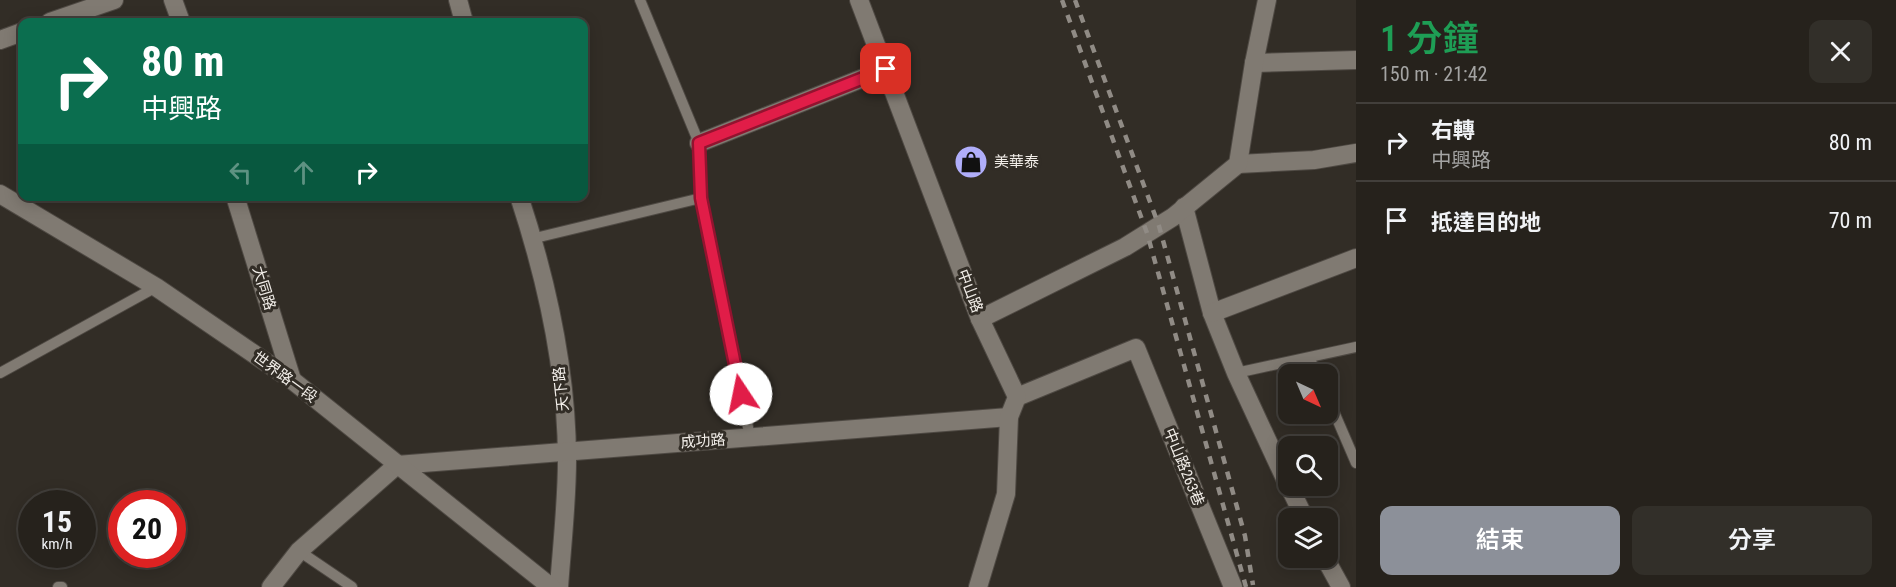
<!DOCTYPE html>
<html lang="zh-TW">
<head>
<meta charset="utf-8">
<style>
  body { margin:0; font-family:"Roboto Condensed","Noto Sans TC",sans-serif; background:#322f29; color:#f1f3f6; height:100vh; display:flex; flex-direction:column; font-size:22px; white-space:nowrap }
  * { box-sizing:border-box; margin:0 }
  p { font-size:20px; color:#a4a4a3 }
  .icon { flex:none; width:33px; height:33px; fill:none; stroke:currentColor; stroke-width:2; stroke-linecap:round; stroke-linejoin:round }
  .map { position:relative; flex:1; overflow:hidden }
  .side { display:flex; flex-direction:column; background:#26221c; width:540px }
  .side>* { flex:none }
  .guide { position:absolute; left:18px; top:18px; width:570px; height:183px; border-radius:12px; box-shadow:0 3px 15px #0003,0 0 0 2px #423f3b; background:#0b6e4f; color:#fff; overflow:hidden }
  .needle { width:39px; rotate:136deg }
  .controls { position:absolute; left:1278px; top:364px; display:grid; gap:12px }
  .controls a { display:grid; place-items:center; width:60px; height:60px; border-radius:12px; background:#26221c; box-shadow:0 3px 15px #0003,0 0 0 2px #423f3b; font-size:30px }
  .speed { position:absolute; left:18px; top:490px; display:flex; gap:12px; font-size:30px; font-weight:700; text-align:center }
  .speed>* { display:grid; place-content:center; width:78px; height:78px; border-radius:50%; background:#26221c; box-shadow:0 3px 15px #0003,0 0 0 2px #423f3b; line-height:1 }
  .speed small { font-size:15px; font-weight:400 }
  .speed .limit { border:9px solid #d22; background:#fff; color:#111 }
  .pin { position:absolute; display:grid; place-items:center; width:51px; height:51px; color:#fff; margin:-26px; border-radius:12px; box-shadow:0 3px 9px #0006 }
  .me { position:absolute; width:66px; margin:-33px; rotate:349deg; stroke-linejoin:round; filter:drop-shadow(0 0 4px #0008) }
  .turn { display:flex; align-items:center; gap:21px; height:126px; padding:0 24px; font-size:27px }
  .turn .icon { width:78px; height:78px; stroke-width:2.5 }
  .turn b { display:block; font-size:42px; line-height:51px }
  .lanes { display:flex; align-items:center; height:57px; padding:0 24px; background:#0003; justify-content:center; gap:30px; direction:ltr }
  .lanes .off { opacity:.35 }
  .round { display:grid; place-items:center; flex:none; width:63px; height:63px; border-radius:12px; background:#322f29 }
  .summary { display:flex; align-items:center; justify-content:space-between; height:102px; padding:0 24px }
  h1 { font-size:36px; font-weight:600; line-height:45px; color:#1e9e55 }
  .primary-button { display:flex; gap:12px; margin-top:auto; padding:12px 24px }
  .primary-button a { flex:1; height:69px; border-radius:12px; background:#8c9099; color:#fff; font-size:24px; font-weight:600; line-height:69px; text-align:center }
  .primary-button a+a { background:#322f29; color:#f1f3f6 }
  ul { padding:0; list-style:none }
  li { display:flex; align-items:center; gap:18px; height:78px; padding:0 24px; border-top:2px solid #423f3b }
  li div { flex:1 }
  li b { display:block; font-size:22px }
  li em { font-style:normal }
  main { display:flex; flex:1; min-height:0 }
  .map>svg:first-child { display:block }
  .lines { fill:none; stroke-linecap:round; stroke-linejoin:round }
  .service-casing { stroke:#4e4943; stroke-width:12 }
  .minor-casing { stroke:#4e4943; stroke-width:20 }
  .tertiary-casing { stroke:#4e4943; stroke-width:20 }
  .service { stroke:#807a72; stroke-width:10 }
  .minor { stroke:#807a72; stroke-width:18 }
  .tertiary { stroke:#807a72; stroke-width:18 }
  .rail { stroke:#908b85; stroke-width:4.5; stroke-dasharray:8 8; stroke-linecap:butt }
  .route-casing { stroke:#92132f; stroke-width:15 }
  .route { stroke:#e11d48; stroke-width:10 }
  .labels { text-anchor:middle; stroke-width:6; stroke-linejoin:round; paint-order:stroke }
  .poi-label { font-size:15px; fill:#f2eee9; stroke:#322d26; text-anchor:start }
  .street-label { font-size:15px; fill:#f2eee9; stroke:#322d26 }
</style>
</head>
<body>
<main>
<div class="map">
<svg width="1356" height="587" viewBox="0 0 1356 587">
  <rect width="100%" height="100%" fill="#322d26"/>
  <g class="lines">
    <g class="service-casing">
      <g id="service">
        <polyline points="640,0 699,143 701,198"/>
        <polyline points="531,239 701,198 750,437"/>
        <polyline points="1310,359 1317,375"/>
        <polyline points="0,373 156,287"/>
        <polyline points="1236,373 1356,347"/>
        <polyline points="1328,398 1356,463"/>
        <polyline points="299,551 352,587"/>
        <polyline points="58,587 62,587"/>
      </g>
    </g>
    <g class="minor-casing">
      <g id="minor">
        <polyline points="173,0 181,22"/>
        <polyline points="458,0 464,22"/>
        <polyline points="1254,63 1356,60"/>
        <polyline points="699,143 886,69"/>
        <polyline points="1238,164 1314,160 1356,153"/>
        <polyline points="235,196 292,380"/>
        <path d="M519 196C547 281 567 371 567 460 567 502 562 545 559 587"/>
        <polyline points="1184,207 1212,313 1236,373 1288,485"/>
        <polyline points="1212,313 1356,258"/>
        <polyline points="980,319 1125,247 1173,217 1238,164 1254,63 1267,0"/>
        <polyline points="1017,397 1136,348 1233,587"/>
        <polyline points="1289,486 1305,519"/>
        <polyline points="1325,558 1341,587"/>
        <polyline points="271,587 299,551 397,465 1009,417"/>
      </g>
    </g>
    <g class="tertiary-casing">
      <g id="tertiary">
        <polyline points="859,0 980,319 1017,397 1009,417 1006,494 978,587"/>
        <polyline points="50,22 114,0"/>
        <polyline points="0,40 22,32"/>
        <polyline points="0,194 156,287 292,380 551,587"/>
      </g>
    </g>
    <use href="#service" class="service"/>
    <use href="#minor" class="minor"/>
    <use href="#tertiary" class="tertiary"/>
    <g class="rail">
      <polyline points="1062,0 1147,233 1246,587"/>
      <polyline points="1075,0 1159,226 1245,536 1253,585"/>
    </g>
  </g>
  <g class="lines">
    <g class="route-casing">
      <polyline id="route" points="741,394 701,198 699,143 886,69"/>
    </g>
    <use href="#route" class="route"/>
  </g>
  <defs>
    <g id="shop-disc" transform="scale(1.725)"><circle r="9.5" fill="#b0aefa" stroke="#322d26"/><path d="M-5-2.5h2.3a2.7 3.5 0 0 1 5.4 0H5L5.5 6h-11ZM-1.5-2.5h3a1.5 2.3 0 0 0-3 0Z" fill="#111"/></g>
  </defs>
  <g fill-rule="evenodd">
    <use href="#shop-disc" x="971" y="162"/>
  </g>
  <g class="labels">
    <g class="poi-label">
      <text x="994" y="167">美華泰</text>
    </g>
    <g class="street-label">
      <text transform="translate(264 288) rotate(73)" y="5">大同路</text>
      <text transform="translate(970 291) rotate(69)" y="5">中山路</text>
      <text transform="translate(285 377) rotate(36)" y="5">世界路一段</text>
      <text transform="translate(561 389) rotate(-96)" y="5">天下路</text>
      <text transform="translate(703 441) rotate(-4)" y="5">成功路</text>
      <text transform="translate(1184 467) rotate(68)" y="5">中山路263巷</text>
    </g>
  </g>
</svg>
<div class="controls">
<a><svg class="needle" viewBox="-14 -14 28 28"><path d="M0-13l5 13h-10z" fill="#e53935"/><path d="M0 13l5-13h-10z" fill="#a4a4a3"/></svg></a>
<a><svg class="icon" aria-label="search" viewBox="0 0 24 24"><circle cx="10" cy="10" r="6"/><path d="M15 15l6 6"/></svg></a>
<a><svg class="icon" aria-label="layers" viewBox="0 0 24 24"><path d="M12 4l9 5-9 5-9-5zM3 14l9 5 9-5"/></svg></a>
</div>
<div class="speed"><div>15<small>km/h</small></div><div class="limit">20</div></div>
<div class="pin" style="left:886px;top:69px;background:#d93025"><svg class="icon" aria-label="arrive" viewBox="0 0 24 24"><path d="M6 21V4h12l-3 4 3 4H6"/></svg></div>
<svg class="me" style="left:741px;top:394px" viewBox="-20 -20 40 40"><circle r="19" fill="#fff"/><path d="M0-13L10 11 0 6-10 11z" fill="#e11d48"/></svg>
<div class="guide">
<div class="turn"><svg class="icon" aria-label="right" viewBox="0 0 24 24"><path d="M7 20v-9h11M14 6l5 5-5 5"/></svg><div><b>80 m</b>中興路</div></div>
<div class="lanes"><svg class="icon off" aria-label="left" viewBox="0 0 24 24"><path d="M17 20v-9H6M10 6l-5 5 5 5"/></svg><svg class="icon off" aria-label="ahead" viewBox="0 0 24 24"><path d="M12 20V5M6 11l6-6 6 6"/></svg><svg class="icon" aria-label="right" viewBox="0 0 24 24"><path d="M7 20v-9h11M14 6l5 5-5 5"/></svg></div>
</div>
</div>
<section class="side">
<div class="summary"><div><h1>1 分鐘</h1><p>150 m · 21:42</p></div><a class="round"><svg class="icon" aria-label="close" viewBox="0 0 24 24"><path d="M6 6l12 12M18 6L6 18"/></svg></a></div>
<ul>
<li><svg class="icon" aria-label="right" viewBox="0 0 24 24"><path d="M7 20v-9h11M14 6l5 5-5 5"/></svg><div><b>右轉</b><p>中興路</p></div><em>80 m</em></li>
<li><svg class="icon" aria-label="arrive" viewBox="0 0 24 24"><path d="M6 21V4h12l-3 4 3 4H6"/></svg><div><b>抵達目的地</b></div><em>70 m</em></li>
</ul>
<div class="primary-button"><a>結束</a><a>分享</a></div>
</section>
</main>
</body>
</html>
